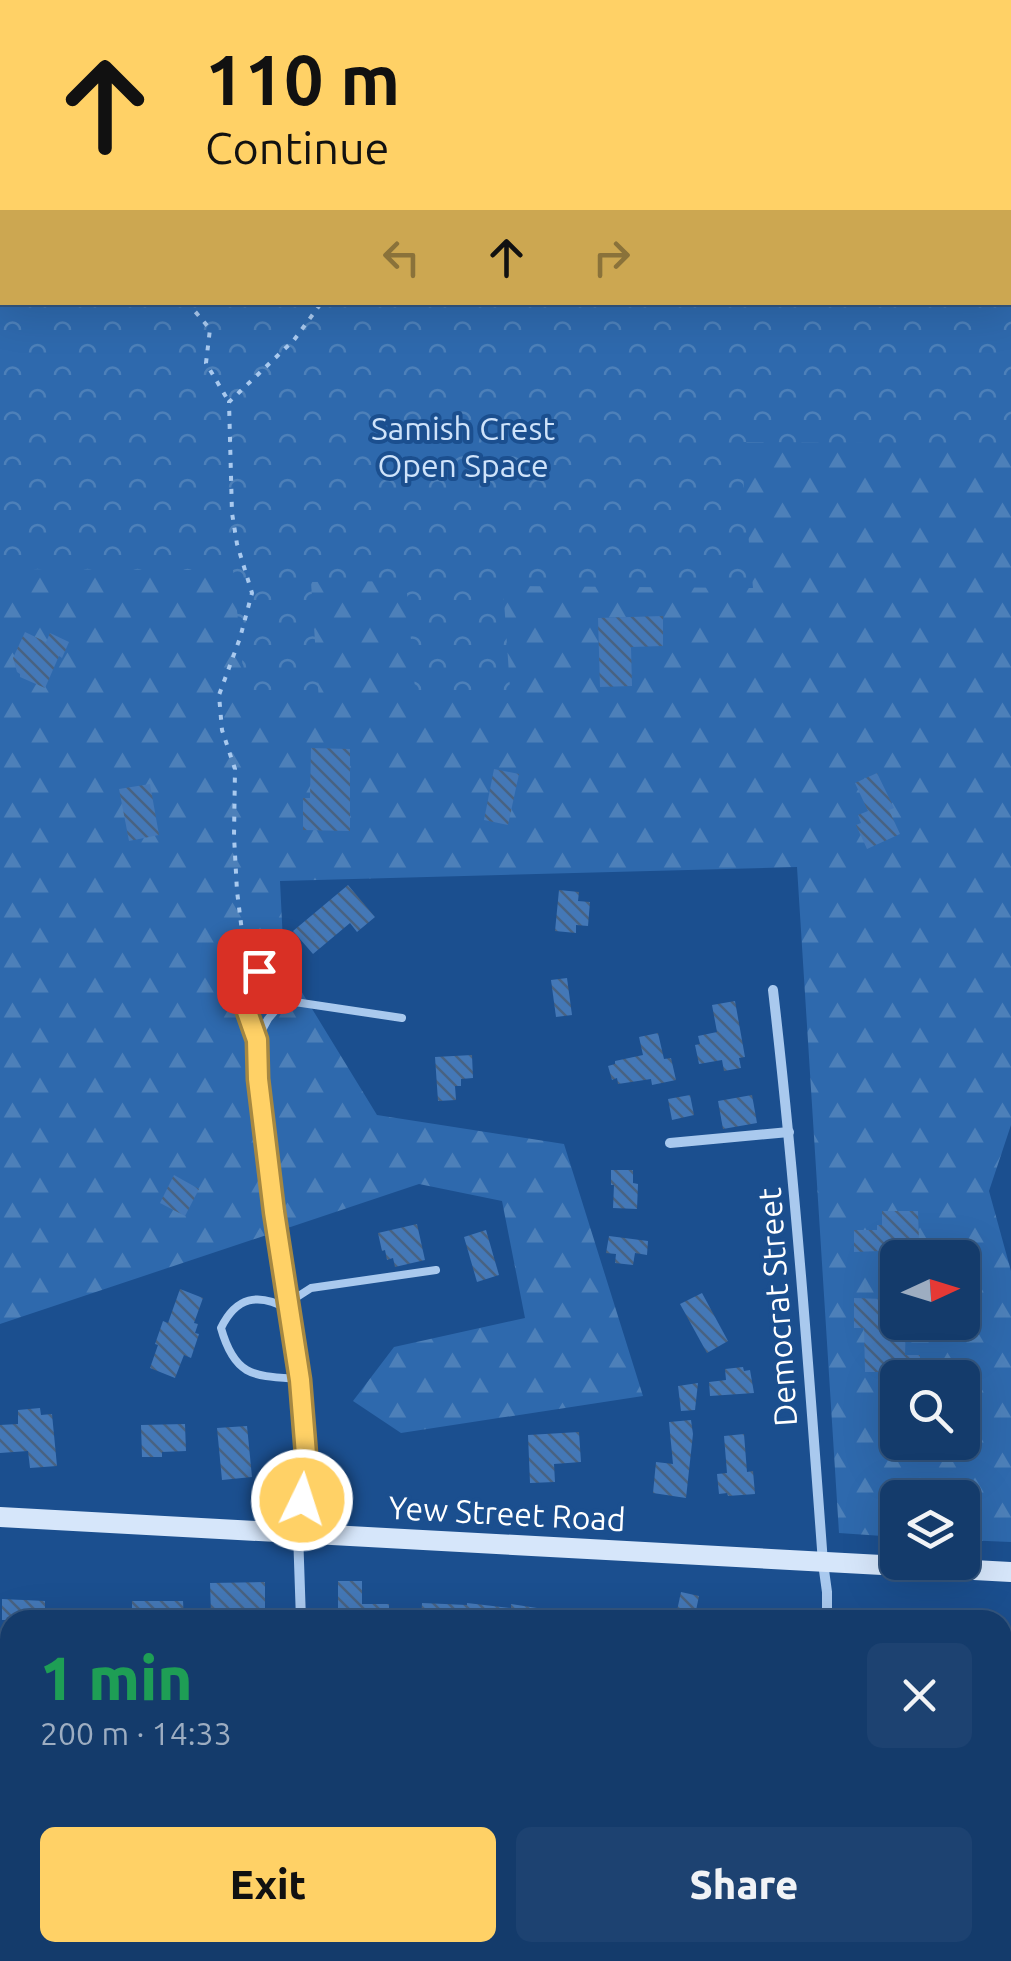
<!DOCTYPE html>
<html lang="en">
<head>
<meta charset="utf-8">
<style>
  body { margin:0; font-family:Ubuntu,sans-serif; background:#1d4271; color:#f1f3f6; height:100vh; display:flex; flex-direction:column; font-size:38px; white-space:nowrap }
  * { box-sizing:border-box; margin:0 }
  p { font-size:32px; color:#9dadc1 }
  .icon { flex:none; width:55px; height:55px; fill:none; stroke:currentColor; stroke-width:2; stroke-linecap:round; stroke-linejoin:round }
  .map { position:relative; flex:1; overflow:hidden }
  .sheet { position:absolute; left:0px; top:1610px; width:1012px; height:352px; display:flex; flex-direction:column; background:#143b6b; border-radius:30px 30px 0 0; box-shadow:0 10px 40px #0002,0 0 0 2px #33557e }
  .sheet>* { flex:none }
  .guide { position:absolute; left:0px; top:0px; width:1012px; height:305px; box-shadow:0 10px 40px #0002,0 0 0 2px #33557e; background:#ffd166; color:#111; overflow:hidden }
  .needle { width:65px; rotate:86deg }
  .tools { position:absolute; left:880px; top:1240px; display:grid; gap:20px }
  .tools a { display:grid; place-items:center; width:100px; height:100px; border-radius:15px; background:#143b6b; box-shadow:0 10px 40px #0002,0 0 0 2px #33557e; font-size:50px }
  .pin { position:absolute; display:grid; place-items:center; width:85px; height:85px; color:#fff; margin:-42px; border-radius:20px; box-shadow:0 5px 15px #0006 }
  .me { position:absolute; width:110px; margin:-55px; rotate:4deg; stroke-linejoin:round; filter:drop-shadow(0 0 8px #0008) }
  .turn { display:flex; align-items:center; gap:35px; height:210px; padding:0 40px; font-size:45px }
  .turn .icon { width:130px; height:130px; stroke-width:2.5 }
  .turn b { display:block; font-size:70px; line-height:85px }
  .lanes { display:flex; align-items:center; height:95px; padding:0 40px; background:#0003; justify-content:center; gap:50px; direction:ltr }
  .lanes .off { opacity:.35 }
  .round { display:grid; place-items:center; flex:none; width:105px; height:105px; border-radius:15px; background:#1d4271 }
  .overview { display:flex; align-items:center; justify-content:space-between; height:170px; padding:0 40px }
  h1 { font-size:60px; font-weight:800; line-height:75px; color:#1e9e55 }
  .button { display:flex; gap:20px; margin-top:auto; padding:20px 40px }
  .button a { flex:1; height:115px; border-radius:15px; background:#ffd166; color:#111; font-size:40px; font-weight:800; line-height:115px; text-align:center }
  .button a+a { background:#1d4271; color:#f1f3f6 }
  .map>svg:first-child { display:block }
  .forest { fill:url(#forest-firs); fill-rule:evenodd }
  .park { fill:url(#park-crowns); fill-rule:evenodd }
  .building { fill:url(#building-back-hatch) }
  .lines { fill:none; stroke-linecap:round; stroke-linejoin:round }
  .path { stroke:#a9c9ee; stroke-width:4; stroke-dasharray:5 8; stroke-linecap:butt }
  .lane { stroke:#a9c9ee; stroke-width:8 }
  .street { stroke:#a9c9ee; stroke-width:10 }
  .secondary { stroke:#d6e6fa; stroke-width:20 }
  .route-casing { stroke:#a68842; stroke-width:25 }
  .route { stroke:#ffd166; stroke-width:18 }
  .labels { text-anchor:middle; stroke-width:8; stroke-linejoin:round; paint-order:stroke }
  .park-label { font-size:32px; fill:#cfe3fa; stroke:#1b4f8f }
  .street-label { font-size:32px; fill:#fff; stroke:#1b4f8f }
</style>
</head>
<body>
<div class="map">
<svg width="1011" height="1961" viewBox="0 0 1011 1961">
  <defs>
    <pattern id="forest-firs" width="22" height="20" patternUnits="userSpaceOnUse" patternTransform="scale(2.5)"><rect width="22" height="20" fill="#2e69ad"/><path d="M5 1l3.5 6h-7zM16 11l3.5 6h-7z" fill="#4d80b9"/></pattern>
    <pattern id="park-crowns" width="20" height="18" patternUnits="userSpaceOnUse" patternTransform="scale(2.5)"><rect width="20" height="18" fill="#2e69ad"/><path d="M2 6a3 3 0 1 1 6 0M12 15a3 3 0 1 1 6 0" fill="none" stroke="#4d80b9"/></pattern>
    <pattern id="building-back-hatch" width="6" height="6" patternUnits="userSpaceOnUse" patternTransform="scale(2.5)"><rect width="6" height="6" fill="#4478b7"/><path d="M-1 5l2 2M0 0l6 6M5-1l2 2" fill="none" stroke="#486282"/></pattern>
  </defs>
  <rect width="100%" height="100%" fill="#1b4f8f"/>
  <g class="forest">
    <path d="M0 0H1011V1125L989 1191 1011 1271V1542L963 1540 962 1498H898L897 1537 839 1533 797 867 280 881 284 963 377 1115 564 1144 643 1396 401 1433 353 1401 394 1347 525 1318 502 1201 419 1184 0 1324ZM2 2H1010V302H2ZM898 1258H962V1322H898ZM898 1378H962V1442H898Z"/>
    <polygon points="582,1953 730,1952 791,1961 579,1961"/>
  </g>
  <path class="park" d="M0 0H1011V444L740 442 753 588 503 586 511 703 416 701 406 581 311 582 319 701 246 700 233 570 0 569ZM2 2H1010V302H2Z"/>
  <g class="building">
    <polygon points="663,616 663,646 631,647 632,686 600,687 598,618"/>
    <polygon points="25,632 46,642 50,633 69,642 62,658 59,656 45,688 20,677 20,674 17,672 13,658"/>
    <polygon points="311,748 350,749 350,831 303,830 303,798 310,798"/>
    <polygon points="494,769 519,774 508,825 484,820"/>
    <polygon points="877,773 894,808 889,810 900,834 867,849 856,825 861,823 858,815 868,811 855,783"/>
    <polygon points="150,784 159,835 129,841 119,789"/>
    <polygon points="348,885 375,917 357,932 350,923 313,954 293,931"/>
    <polygon points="559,890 579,892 578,901 590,902 588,926 576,925 576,933 555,931"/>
    <polygon points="567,978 572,1015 556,1017 551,980"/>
    <polygon points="735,1001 745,1057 739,1058 741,1068 724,1071 722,1060 699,1064 695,1045 700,1044 698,1036 717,1032 712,1005"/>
    <polygon points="658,1033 664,1059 671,1058 676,1080 652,1085 651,1079 618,1084 617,1078 612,1080 608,1066 615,1064 615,1061 643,1055 639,1037"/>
    <polygon points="472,1055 473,1078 461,1079 461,1086 455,1086 456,1100 438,1101 435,1057"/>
    <polygon points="690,1095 694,1115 672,1120 668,1099"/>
    <polygon points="752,1095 757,1123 723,1129 718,1101"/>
    <polygon points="611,1170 633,1170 633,1183 638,1184 637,1209 613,1208 614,1185 611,1185"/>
    <polygon points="174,1175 199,1189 185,1216 160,1203"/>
    <polygon points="882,1211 918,1211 919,1241 906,1242 906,1250 854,1252 854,1230 877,1230 877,1225 882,1225"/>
    <polygon points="417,1224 425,1260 395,1267 393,1258 387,1260 385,1250 382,1251 378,1233"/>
    <polygon points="486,1230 499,1275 477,1282 464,1237"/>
    <polygon points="609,1236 648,1241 647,1255 635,1253 633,1265 615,1263 616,1254 606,1253"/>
    <polygon points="180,1289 203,1298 194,1323 198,1324 195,1333 199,1334 191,1358 184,1355 175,1378 150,1368 158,1345 155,1344 163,1321 168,1323"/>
    <polygon points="702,1293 728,1341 707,1353 680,1304"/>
    <polygon points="854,1298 884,1299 884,1306 898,1306 898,1322 906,1322 905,1355 920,1355 920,1378 886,1378 886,1372 865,1372 864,1328 854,1328"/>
    <polygon points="743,1367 744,1371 750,1370 754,1393 710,1396 709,1382 726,1380 725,1369"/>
    <polygon points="698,1383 695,1410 681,1411 678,1386"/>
    <polygon points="40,1408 41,1415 52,1414 57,1466 30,1468 28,1451 0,1453 0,1425 18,1424 18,1410"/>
    <polygon points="691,1420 693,1434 686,1498 653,1493 656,1462 673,1464 669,1422"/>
    <polygon points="185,1424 186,1451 162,1452 162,1457 142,1457 141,1425"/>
    <polygon points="247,1426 252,1477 222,1480 217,1428"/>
    <polygon points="579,1432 581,1462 554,1464 555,1482 530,1483 528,1435"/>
    <polygon points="744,1434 747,1472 753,1471 755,1494 728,1496 727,1493 719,1494 717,1474 727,1473 724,1436"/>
    <polygon points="338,1581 362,1581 362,1604 389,1604 389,1620 338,1620"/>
    <polygon points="265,1582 265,1620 243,1620 243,1614 211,1615 210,1583"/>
    <polygon points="681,1592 699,1596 694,1620 675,1620"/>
    <polygon points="2,1599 45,1601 45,1620 2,1620"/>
    <polygon points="132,1601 183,1601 184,1620 132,1620"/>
    <polygon points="422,1603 467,1605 467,1603 511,1608 511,1604 563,1612 562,1620 421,1620"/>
  </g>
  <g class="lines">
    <g class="path">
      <polyline points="45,0 46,2"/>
      <polyline points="912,0 914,2"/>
      <polyline points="670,2 672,0"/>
      <polyline points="1010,149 1011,150"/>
      <polyline points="187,302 210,329 206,363 229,402"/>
      <polyline points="246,964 237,891 234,836 235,769 222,730 219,695 240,638 252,593 237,544 232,513 229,402 294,340 322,302"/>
    </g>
    <g class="lane">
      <path d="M257 1039C253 1029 247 1018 245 1007 238 978 260 965 285 971 292 982 293 989 288 1001"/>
      <polyline points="274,1212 258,1079 257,1039 268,1019 279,1006 288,1001 402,1018"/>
      <path d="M300 1379C255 1376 235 1378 221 1328 236 1297 258 1292 288 1309L297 1297 311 1288 436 1270"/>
    </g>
    <g class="street">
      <path d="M773 990C795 1180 809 1371 823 1563L827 1592V1620"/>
      <polyline points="670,1143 789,1132"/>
      <polyline points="274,1212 300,1379 307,1467 298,1532 301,1620"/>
      <polyline points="312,1952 312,1961"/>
    </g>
    <polyline class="secondary" points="0,1517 1011,1572"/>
  </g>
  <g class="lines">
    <g class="route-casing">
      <polyline id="route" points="259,971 250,979 244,992 245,1006 257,1040 258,1079 274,1212 300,1380 307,1467 302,1500"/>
    </g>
    <use href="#route" class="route"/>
  </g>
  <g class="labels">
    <g class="park-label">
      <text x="463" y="440">Samish Crest<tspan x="463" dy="37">Open Space</tspan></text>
    </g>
    <g class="street-label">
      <text transform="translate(778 1307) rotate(-94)" y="11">Democrat Street</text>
      <text transform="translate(507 1514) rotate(3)" y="11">Yew Street Road</text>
    </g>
  </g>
</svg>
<div class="tools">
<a><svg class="needle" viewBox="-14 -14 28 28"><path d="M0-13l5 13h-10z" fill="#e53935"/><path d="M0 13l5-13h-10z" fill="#9dadc1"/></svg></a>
<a><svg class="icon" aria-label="search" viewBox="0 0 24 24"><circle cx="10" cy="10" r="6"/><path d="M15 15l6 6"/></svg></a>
<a><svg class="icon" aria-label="layers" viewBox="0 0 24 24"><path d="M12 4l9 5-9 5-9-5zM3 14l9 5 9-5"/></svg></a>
</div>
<div class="pin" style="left:259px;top:971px;background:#d93025"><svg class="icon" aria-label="arrive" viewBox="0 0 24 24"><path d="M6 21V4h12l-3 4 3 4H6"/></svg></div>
<svg class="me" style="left:302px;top:1500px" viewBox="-20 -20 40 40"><circle r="17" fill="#ffd166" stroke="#fff" stroke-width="3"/><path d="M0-11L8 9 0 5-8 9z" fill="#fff"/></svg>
<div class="guide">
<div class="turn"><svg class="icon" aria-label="ahead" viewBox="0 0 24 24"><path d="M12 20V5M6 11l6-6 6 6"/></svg><div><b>110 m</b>Continue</div></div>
<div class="lanes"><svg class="icon off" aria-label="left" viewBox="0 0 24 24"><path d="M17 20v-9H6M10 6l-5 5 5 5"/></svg><svg class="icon" aria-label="ahead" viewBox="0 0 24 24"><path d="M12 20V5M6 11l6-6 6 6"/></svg><svg class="icon off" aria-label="right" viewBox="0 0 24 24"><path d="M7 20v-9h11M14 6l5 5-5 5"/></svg></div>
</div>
<section class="sheet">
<div class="overview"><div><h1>1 min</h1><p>200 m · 14:33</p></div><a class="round"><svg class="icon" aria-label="close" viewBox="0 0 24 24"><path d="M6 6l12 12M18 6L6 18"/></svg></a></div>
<div class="button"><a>Exit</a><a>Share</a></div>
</section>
</div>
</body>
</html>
